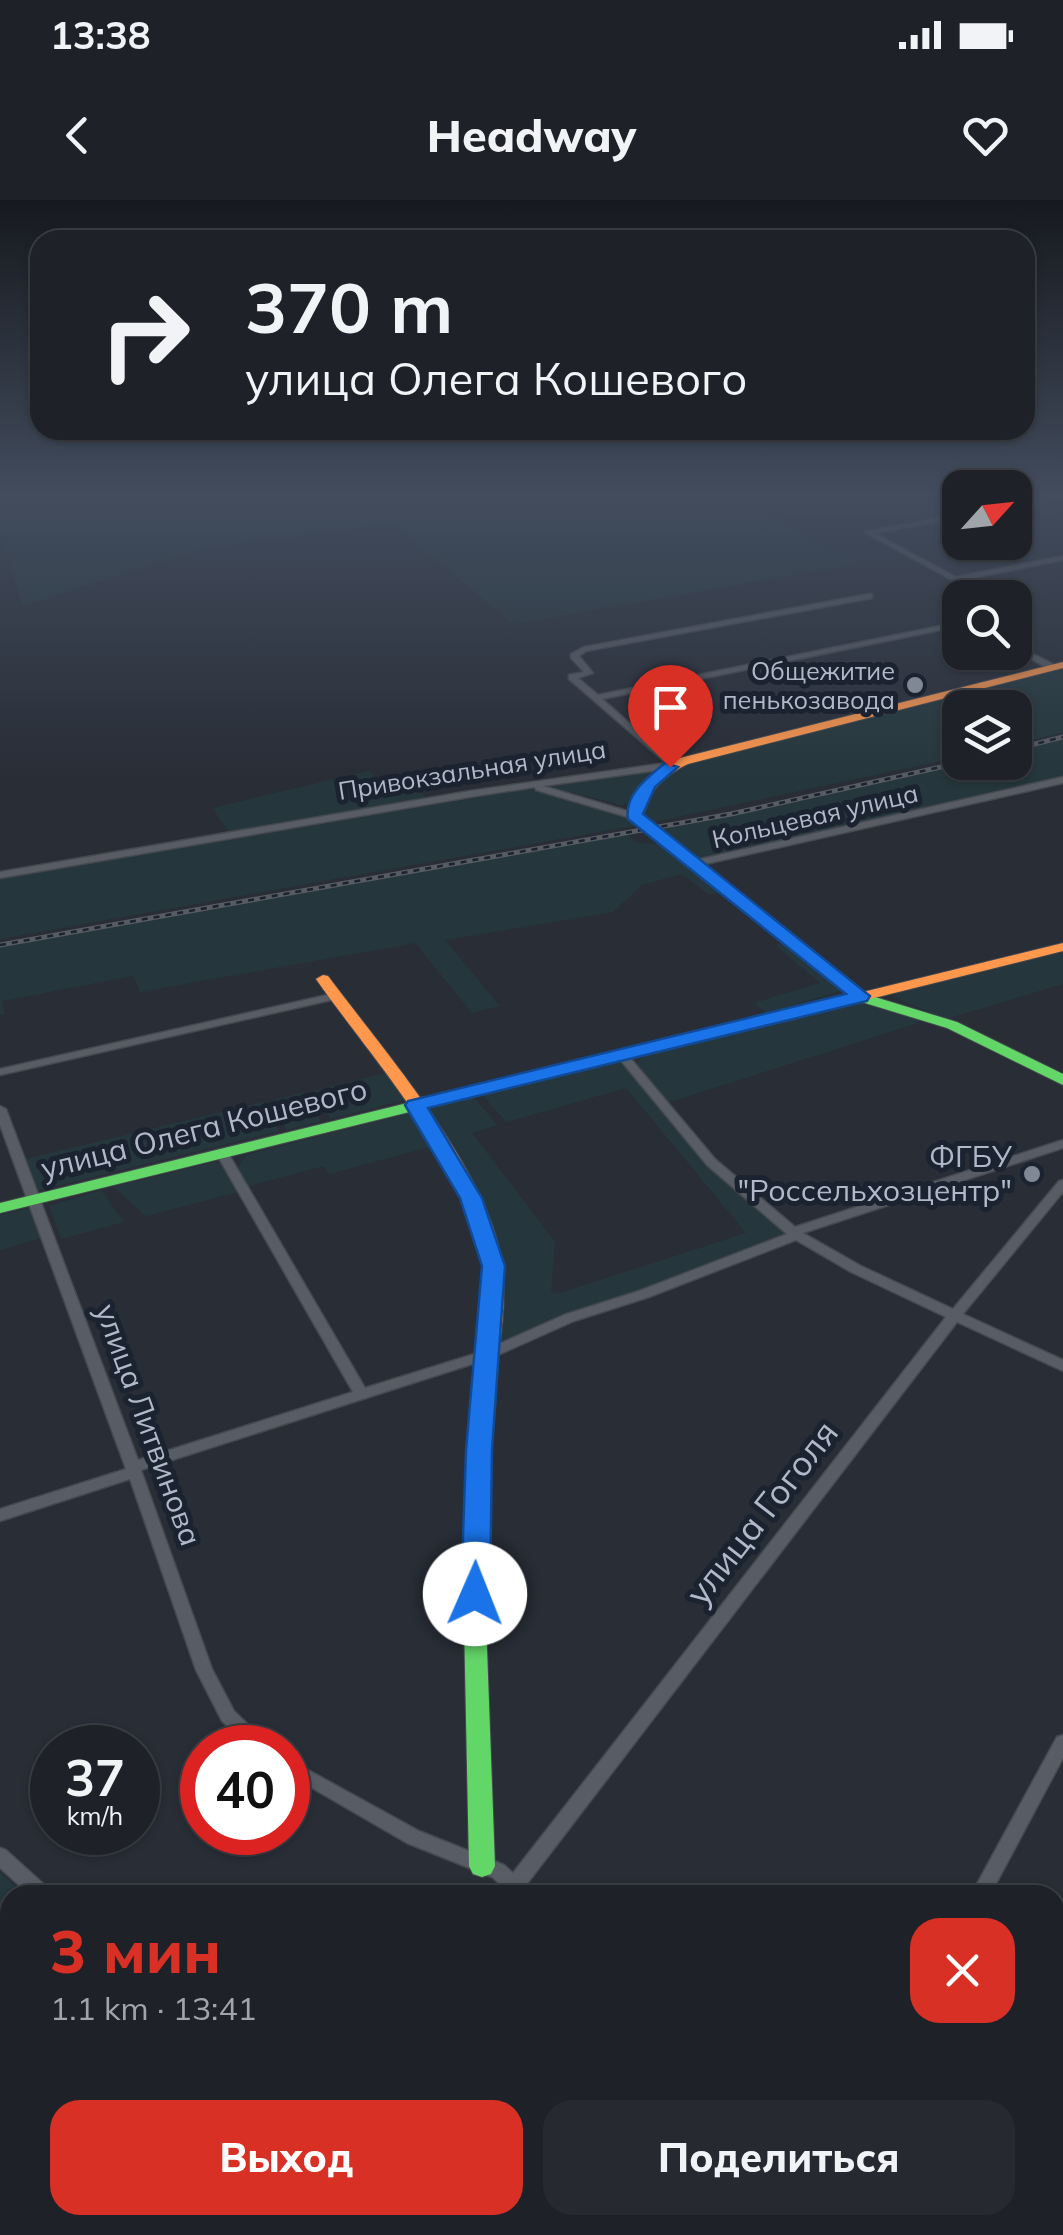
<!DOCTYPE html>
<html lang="ru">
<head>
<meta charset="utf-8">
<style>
  body { margin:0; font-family:Mulish,sans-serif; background:#262a30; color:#f1f3f6; height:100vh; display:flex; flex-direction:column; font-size:38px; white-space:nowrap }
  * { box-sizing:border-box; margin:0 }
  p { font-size:32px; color:#a1a4a8 }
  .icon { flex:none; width:55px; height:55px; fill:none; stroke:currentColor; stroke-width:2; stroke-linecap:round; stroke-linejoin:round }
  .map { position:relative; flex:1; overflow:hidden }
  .sheet { position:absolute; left:0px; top:1685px; width:1065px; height:350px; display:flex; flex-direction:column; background:#1e2228; border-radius:30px 30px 0 0; box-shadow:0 2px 8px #0004,0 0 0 2px #3c3f45 }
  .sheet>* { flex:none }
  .guide { position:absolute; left:30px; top:30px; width:1005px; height:210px; border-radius:30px; box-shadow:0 2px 8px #0004,0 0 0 2px #3c3f45; background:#1e2228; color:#f1f3f6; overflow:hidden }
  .needle { width:65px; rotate:63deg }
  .buttons { position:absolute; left:942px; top:270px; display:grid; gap:20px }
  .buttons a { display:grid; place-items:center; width:90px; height:90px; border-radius:20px; background:#1e2228; box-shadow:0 2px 8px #0004,0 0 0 2px #3c3f45; font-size:50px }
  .speed { position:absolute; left:30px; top:1525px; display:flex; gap:20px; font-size:50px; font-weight:700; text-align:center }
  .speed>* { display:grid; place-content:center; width:130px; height:130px; border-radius:50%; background:#1e2228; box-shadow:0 2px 8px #0004,0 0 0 2px #3c3f45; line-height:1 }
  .speed small { font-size:25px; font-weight:400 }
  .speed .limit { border:15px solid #d22; background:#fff; color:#111 }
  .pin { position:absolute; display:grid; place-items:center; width:85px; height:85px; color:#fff; margin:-102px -42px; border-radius:50% 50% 50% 0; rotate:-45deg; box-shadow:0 0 10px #0007 }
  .pin .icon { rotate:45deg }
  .me { position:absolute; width:110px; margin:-55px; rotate:1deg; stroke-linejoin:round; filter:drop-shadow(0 0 8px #0008) }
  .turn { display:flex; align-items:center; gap:35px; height:210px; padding:0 50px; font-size:45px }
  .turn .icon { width:130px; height:130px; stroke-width:2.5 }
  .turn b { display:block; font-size:70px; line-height:85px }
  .round { display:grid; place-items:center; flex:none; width:105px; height:105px; border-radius:30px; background:#262a30 }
  .head { display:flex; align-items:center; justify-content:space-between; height:170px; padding:0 50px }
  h1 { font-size:60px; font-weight:800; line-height:75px; color:#d93025 }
  .action { display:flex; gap:20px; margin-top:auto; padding:20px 50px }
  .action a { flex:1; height:115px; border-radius:30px; background:#d93025; color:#fff; font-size:40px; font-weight:800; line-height:115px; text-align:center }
  .action a+a { background:#262a30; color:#f1f3f6 }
  .status { display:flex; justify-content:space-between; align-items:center; height:70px; padding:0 50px; background:#1e2228; direction:ltr }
  .status svg { height:28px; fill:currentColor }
  header { display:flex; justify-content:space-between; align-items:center; height:130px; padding:0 50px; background:#1e2228; font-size:45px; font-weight:800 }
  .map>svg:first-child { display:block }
  .green { fill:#25373c }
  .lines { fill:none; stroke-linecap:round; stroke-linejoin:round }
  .street-casing { stroke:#44484f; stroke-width:3 }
  .fast-casing { stroke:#44484f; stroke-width:2 }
  .slow-casing { stroke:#44484f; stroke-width:2 }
  .street { fill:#585c64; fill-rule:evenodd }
  .fast { fill:#63d668; fill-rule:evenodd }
  .slow { fill:#ff974d; fill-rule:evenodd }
  .rail-casing { stroke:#575b62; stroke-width:5 }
  .rail { stroke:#1b2331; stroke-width:2.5; stroke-dasharray:6; stroke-linecap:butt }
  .route { fill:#1a73e8; stroke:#114b97; stroke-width:2.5 }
  .poi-dot { fill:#818895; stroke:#1b2331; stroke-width:4 }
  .labels { text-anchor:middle; stroke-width:10; stroke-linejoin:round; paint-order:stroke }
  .far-poi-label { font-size:25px; fill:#b1b9c8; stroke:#1b2331; text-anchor:end }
  .far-street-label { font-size:25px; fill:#b1b9c8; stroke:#1b2331 }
  .street-label { font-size:30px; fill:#b1b9c8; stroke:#1b2331 }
  .poi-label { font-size:30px; fill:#b1b9c8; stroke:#1b2331; text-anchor:end }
  .near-street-label { font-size:35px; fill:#b1b9c8; stroke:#1b2331 }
</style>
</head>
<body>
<div class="status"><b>13:38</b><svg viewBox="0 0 49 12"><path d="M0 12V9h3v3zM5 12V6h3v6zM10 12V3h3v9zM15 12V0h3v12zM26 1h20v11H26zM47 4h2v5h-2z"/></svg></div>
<header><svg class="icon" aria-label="back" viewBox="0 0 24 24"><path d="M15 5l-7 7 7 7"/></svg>Headway<svg class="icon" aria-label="heart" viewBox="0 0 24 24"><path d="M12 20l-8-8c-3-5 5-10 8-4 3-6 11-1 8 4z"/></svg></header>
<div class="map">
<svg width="1063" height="2035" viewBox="0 0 1063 2035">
  <rect width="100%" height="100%" fill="#282d36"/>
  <g class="green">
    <polygon points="0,293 734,293 858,364 513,424 392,323 200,349 22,406 0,333"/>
    <path d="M1063 469V532L1015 544V508H960V557L649 623 642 616C645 586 667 574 691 561Z"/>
    <polygon points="1063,538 1063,578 698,661 657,630 969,563 1015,562 1015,551"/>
    <polygon points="657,570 631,602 622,605 551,587"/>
    <polygon points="369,571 390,590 412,585 428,599 156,644 229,632 212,608"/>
    <polygon points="522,590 543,591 629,618 638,625 0,739 0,679"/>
    <polygon points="627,634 637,643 659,644 719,692 709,695 682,674 642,685 613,712 445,740 500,806 472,813 415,743 140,792 133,776 2,801 5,814 0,815 0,747"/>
    <polygon points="782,743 841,791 766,813 754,803 820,783 775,745"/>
    <polygon points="1063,751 1063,784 946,819 893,797 897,792"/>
    <polygon points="861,802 921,818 918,823 667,903 637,866 641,857"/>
    <polygon points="620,862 723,978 783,1028 785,1035 642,1091 565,1114 502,1145 495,1144 481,1004 448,939 425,909 474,897 497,925 472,933 555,1042 551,1092 557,1094 746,1033 626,888 506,922 482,895"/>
    <polygon points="385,873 406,900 330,919 313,891"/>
    <polygon points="304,892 321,921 287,930 271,901"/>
    <polygon points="263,902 279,931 36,991 25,959"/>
    <polygon points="414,912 437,945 329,974 324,966 248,986 238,967 246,955"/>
    <polygon points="215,962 223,964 238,992 146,1016 113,987"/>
    <polygon points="101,990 124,1022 61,1039 49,1006"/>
    <polygon points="30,1008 41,1038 0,1050 0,1015"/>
    <polygon points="0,1672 25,1695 10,1695 10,1780 0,1790"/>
  </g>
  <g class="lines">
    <g class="street-casing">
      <g id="street">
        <polygon points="1063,294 1063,298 1015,309 1015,305"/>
        <polygon points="960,314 960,318 874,333 956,377 1063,356 1063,360 962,380 994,398 985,398 864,332"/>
        <polygon points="869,394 872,394 872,398 586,451 579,456 593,473 578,478 598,495 960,422 960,426 602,499 677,565 673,568 543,586 637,614 637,618 631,618 536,590 535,587 470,597 0,678 0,672 470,591 666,563 569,479 569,475 584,472 571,458 571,454 584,447"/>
        <polygon points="1015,408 1028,413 1029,415 1025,417 1015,413"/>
        <polygon points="1015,445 1057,466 1058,468 1051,470 1015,450"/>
        <polygon points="1063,577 1063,583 692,667 687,664 692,661"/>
        <polygon points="336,793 341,796 340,798 0,875 0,869"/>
        <polygon points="622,852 626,853 715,959 795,1027 1063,940 1063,948 803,1033 861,1066 953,1109 1059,981 1063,980 1063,992 963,1114 1063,1160 1063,1171 957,1122 526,1685 534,1695 512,1695 492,1677 407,1643 288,1574 288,1559 419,1631 504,1665 513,1673 946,1117 851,1072 796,1040 649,1097 574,1121 491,1158 141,1270 212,1469 234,1511 267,1543 269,1548 249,1548 222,1521 196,1470 130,1279 0,1321 0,1309 126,1269 0,925 0,906 6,909 138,1260 353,1192 216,953 218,950 226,950 228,953 365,1188 481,1152 564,1115 639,1091 787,1034 707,965 618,857 616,855 618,853"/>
        <polygon points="1063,1535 1063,1558 990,1695 971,1695 1057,1537"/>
        <polygon points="0,1648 6,1650 49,1689 52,1695 30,1695 0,1668"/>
        <polygon points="1055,1986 1063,1989 1063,2010 1055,2007"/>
        <polygon points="395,2025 422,2025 428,2035 401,2035"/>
        <polygon points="791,2025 813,2025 808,2035 786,2035"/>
      </g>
    </g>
    <g class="fast-casing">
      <g id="fast">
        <polygon points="732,690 865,794 957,822 1063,874 1063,885 947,828 855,800 727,697 725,694"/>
        <polygon points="721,826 729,831 726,834 0,1013 0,1003"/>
        <polygon points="483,1195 490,1197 493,1202 486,1421 495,1666 491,1674 482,1677 473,1674 469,1666 464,1421 473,1202 476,1197"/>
      </g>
    </g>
    <g class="slow-casing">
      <g id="slow">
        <path d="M1063 462V468L688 564C665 575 649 590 641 615L737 691V697H727L628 616C637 589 654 571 680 558Z"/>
        <polygon points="1063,743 1063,751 721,836 713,831 716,828"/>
        <path d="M323 775 328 776C383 850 490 972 502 1064 508 1110 497 1157 493 1202L490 1207H476L473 1202C478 1155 491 1105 483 1058 465 960 372 859 316 779Z"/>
      </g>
    </g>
    <use href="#street" class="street"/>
    <use href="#fast" class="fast"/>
    <use href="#slow" class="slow"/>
    <g class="rail-casing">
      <g id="rail">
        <polyline points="1015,549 1063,537"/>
        <polyline points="0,745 731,614 963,562"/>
      </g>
    </g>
    <use href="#rail" class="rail"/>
  </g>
  <linearGradient id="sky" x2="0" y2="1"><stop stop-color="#16191e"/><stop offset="0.51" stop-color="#424c5d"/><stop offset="1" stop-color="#424c5d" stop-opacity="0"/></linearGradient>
  <rect width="1063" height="578" fill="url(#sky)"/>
  <path class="route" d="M665 563 678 567 655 587 643 614 870 796 867 801 428 908 482 998 505 1066 492 1250 490 1394 485 1402 475 1405 465 1402 461 1394 466 1250 482 1066 460 998 405 905 408 901 846 794 628 619C624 595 647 578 665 563Z"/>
  <g class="poi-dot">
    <circle cx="915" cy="485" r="10"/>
    <circle cx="1032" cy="974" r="10"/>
  </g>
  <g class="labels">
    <g class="far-poi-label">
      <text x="895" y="480">Общежитие<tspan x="895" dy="29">пенькозавода</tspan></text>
    </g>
    <g class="far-street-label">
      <text transform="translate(472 570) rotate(-9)" y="9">Привокзальная улица</text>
      <text transform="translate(815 616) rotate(-13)" y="9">Кольцевая улица</text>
    </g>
    <g class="street-label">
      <text transform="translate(204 929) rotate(-14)" y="10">улица Олега Кошевого</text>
      <text transform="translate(148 1225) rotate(70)" y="10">улица Литвинова</text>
    </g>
    <g class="poi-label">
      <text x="1012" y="967">ФГБУ<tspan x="1012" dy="34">"Россельхозцентр"</tspan></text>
    </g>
    <g class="near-street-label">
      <text transform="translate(762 1313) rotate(-52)" y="12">улица Гоголя</text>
    </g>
  </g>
</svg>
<div class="buttons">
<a><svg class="needle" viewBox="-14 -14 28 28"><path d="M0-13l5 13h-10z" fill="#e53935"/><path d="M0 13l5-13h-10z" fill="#a1a4a8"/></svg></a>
<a><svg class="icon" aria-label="search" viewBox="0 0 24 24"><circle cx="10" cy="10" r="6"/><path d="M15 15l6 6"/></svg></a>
<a><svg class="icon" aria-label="layers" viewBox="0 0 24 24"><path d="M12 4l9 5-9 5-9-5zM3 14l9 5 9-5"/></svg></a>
</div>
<div class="speed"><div>37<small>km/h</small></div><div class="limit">40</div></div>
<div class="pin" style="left:670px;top:567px;background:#d93025"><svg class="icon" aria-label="arrive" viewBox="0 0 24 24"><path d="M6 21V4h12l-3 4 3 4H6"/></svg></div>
<svg class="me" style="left:475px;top:1394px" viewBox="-20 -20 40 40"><circle r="19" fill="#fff"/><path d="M0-13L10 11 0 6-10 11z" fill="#1a73e8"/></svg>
<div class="guide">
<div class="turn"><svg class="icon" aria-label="right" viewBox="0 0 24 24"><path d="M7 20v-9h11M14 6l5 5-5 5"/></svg><div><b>370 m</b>улица Олега Кошевого</div></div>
</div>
<section class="sheet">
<div class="head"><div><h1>3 мин</h1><p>1.1 km · 13:41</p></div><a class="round" style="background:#d93025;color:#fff"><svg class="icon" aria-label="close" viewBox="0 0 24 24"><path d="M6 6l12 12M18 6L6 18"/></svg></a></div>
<div class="action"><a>Выход</a><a>Поделиться</a></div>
</section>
</div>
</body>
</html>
